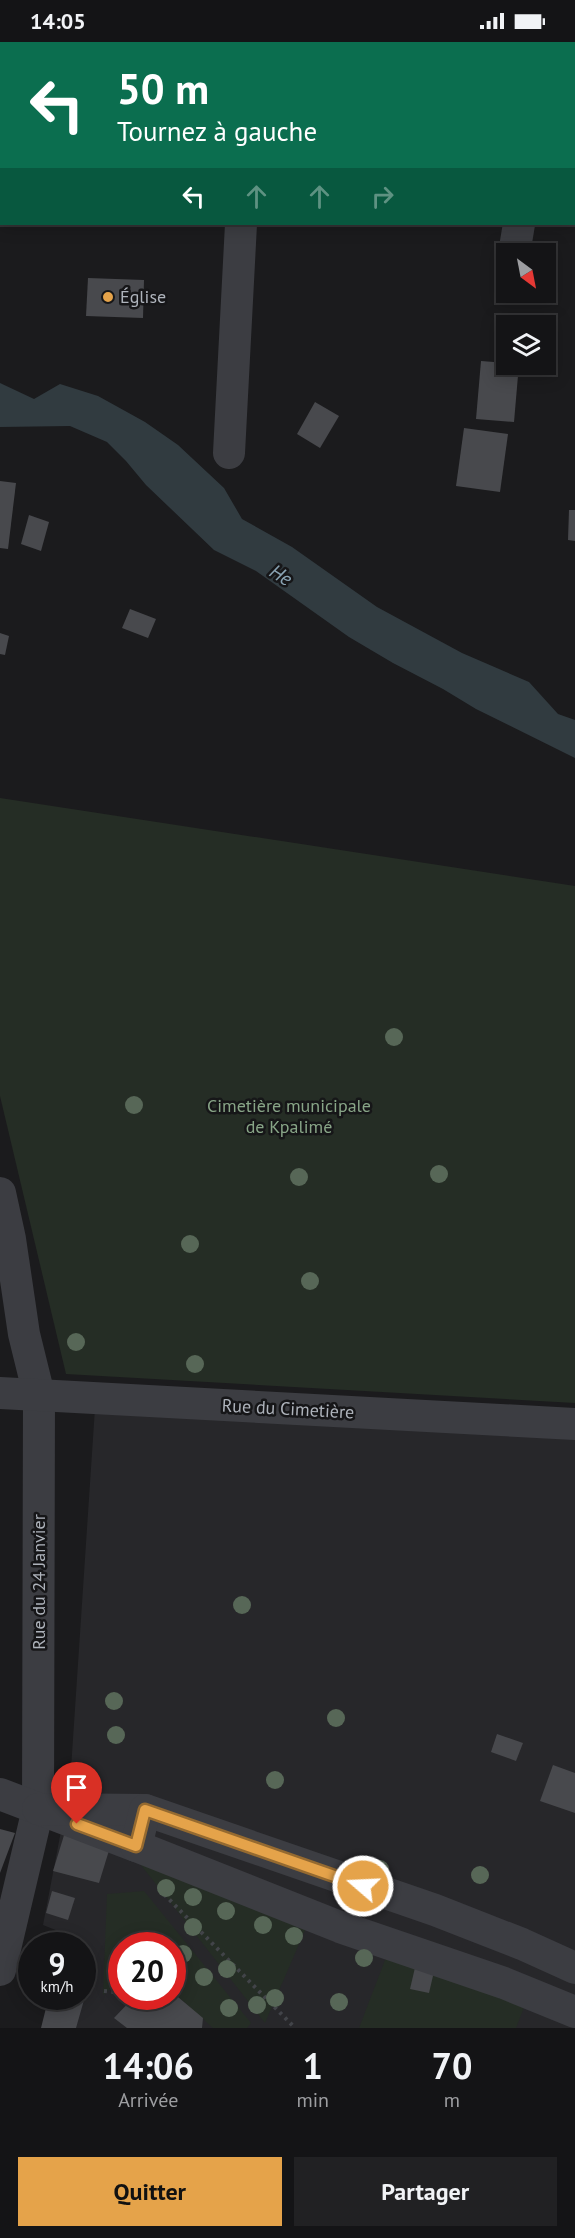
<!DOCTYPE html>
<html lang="fr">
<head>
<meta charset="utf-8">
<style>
  body { margin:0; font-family:"PT Sans",sans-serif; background:#212123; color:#f1f3f6; height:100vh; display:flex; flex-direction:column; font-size:22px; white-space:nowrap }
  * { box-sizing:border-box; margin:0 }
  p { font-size:20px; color:#9d9ea1 }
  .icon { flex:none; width:33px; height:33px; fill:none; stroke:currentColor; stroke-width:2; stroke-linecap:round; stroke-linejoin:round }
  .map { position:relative; height:1986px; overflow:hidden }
  .panel { display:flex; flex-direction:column; background:#141416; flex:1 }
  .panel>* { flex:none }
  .banner { position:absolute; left:0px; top:0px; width:576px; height:183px; box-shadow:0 3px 15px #0003,0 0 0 2px #333335; background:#0b6e4f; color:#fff; overflow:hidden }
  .needle { width:39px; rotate:148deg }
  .tools { position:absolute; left:496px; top:201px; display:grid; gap:12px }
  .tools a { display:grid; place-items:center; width:60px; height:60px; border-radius:0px; background:#141416; box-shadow:0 3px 15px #0003,0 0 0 2px #333335; font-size:30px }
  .speed { position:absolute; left:18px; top:1890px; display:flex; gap:12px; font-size:30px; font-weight:700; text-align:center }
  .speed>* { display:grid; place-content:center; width:78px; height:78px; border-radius:50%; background:#141416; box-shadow:0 3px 15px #0003,0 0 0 2px #333335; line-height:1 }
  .speed small { font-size:15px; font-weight:400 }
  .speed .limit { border:9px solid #d22; background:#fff; color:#111 }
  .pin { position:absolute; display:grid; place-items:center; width:51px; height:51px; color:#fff; margin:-62px -26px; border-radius:50% 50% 50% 0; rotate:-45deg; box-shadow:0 0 6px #0007 }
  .pin .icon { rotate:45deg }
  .me { position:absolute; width:66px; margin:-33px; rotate:289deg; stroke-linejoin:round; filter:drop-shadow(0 0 4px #0008) }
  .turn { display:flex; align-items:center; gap:21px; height:126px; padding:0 18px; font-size:27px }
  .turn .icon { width:78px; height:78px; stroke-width:2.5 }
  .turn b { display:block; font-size:42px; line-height:51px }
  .lanes { display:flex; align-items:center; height:57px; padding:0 18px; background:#0003; justify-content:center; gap:30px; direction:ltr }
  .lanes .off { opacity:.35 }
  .eta { display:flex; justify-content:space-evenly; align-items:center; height:102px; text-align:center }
  .eta b { font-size:36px; font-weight:800; line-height:42px }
  .primary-button { display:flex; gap:12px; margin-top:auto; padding:12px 18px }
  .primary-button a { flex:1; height:69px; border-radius:0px; background:#e5a34a; color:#111; font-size:24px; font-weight:800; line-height:69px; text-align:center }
  .primary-button a+a { background:#212123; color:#f1f3f6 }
  .status { display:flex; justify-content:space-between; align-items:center; height:42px; padding:0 30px; background:#141416; direction:ltr }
  .status svg { height:16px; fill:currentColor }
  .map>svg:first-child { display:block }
  .built { fill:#27272a; fill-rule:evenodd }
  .green { fill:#252d25 }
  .water { fill:#313b40 }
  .building { fill:#48494d }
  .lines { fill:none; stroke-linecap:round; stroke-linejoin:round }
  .path { stroke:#424449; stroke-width:4; stroke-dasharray:3 4.5; stroke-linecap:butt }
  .minor { stroke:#3c3d42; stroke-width:32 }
  .tree { fill:#576757 }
  .route-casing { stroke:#956a30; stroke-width:15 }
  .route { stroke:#e5a34a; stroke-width:10 }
  .poi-dot { fill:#e5a34a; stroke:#161618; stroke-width:2 }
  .labels { text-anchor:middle; stroke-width:5; stroke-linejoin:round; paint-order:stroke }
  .poi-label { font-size:18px; fill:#aeb3bb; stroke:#161618; text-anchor:start }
  .park-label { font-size:18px; fill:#88a587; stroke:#161618 }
  .street-label { font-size:18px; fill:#aeb3bb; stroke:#161618 }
  .water-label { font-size:20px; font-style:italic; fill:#89a3b3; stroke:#161618 }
</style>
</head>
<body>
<div class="status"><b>14:05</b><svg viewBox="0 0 49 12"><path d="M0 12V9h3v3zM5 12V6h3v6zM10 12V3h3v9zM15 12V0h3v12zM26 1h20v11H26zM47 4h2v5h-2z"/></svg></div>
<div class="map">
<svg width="575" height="1986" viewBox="0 0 575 1986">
  <rect width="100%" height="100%" fill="#1b1b1d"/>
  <path class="built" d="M96 1351 575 1396V1986H45L82 1954V1904L70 1903 73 1895 43 1883 70 1742ZM122 1904H172V1954H122Z"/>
  <g class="green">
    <polygon points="0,756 575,844 575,1361 66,1332 0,1054"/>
    <polygon points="137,1818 309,1879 265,1981"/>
    <polygon points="144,1849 251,1981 247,1986 213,1986 173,1950 172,1904 122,1904 121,1937 103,1953 107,1852"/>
    <polygon points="395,1892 534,1939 516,1986 359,1986"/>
  </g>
  <polygon class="water" points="0,341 34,357 60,342 98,354 145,380 178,403 224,446 242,477 292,505 377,565 462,611 529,640 558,672 575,678 575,716 476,667 443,647 393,621 349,595 256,529 214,508 146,443 126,419 107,400 70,384 0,385"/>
  <g class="building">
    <polygon points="183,182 217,182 217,185 183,184"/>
    <polygon points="88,236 144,238 143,276 86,274"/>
    <polygon points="481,319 519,322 514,380 476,377"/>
    <polygon points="315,360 339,374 320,406 297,392"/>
    <polygon points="464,386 508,392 500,450 456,444"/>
    <polygon points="0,439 16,441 8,507 0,506"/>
    <polygon points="569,468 575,468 575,499 568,498"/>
    <polygon points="29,473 49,480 41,509 21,502"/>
    <polygon points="130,567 156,577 148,596 122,586"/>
    <polygon points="0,591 9,594 5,613 0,612"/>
    <polygon points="497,1692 523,1701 516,1719 491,1710"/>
    <polygon points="553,1723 575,1731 575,1771 540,1759"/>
    <polygon points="73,1764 115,1789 99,1841 53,1829"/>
    <polygon points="0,1787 15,1791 0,1831"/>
    <polygon points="52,1849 75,1856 68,1878 46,1871"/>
    <polygon points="417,1917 436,1921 429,1951 410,1947"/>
    <polygon points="82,1920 94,1923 76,1986 41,1986 49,1954 82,1954"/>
    <polygon points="172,1950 203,1976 202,1986 127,1986 114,1976 135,1954 172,1954"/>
  </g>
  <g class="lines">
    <g class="path">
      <polyline points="159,1847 295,1986"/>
      <polyline points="104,1949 122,1951"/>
    </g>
    <g class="minor">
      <polyline points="5,2 5,0"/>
      <polyline points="251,2 251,0"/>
      <polyline points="548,2 548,0"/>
      <polyline points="0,82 2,60"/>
      <polyline points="514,212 519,182"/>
      <polyline points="229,411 241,182"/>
      <polyline points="0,1151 10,1197 24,1292 39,1353 38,1767 0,1928"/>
      <polyline points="0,1351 575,1382"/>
      <polyline points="0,1752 136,1804"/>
      <polyline points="38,1767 145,1768 435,1868 522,1902 575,1926"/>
      <polyline points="145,1768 136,1804 340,1885 504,1941 575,1970"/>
    </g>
  </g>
  <g class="tree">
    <circle cx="394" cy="995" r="9"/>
    <circle cx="134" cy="1063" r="9"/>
    <circle cx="439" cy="1132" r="9"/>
    <circle cx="299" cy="1135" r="9"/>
    <circle cx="190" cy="1202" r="9"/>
    <circle cx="310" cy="1239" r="9"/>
    <circle cx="76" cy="1300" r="9"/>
    <circle cx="195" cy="1322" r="9"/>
    <circle cx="242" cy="1563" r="9"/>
    <circle cx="114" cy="1659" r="9"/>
    <circle cx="336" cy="1676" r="9"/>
    <circle cx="116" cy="1693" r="9"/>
    <circle cx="275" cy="1738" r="9"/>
    <circle cx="380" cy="1827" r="9"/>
    <circle cx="480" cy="1833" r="9"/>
    <circle cx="166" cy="1846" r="9"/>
    <circle cx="193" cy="1855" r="9"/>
    <circle cx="226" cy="1869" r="9"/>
    <circle cx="263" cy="1883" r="9"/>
    <circle cx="193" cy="1885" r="9"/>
    <circle cx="294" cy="1894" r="9"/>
    <circle cx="183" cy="1912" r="9"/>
    <circle cx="364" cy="1916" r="9"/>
    <circle cx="227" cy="1927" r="9"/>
    <circle cx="204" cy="1935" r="9"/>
    <circle cx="275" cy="1956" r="9"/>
    <circle cx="339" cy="1960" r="9"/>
    <circle cx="257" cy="1963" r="9"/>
    <circle cx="229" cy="1966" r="9"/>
  </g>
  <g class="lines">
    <g class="route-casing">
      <polyline id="route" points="77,1782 136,1804 145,1768 363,1844"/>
    </g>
    <use href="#route" class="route"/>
  </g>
  <circle class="poi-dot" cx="108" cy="255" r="6"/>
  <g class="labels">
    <g class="poi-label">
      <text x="120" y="261">Église</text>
    </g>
    <g class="park-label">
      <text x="289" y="1070">Cimetière municipale<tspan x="289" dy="21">de Kpalimé</tspan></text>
    </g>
    <g class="street-label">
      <text transform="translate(288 1367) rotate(3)" y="6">Rue du Cimetière</text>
      <text transform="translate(39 1540) rotate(-90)" y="6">Rue du 24 Janvier</text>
    </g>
    <g class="water-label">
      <text transform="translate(281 533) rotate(32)" y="7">He</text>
    </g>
  </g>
</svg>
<div class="tools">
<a><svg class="needle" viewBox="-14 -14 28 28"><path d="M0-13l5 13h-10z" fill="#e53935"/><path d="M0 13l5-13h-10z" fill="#9d9ea1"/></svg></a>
<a><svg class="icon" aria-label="layers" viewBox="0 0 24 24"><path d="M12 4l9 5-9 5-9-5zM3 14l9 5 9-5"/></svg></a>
</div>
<div class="speed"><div>9<small>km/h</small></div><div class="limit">20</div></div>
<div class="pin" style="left:77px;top:1782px;background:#d93025"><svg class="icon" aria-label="arrive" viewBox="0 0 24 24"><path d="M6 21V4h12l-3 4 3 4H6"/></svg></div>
<svg class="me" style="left:363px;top:1844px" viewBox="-20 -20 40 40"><circle r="17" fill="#e5a34a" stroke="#fff" stroke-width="3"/><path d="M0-11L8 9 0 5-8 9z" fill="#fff"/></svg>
<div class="banner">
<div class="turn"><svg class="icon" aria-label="left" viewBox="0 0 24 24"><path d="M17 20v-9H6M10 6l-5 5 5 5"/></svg><div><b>50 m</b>Tournez à gauche</div></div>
<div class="lanes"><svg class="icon" aria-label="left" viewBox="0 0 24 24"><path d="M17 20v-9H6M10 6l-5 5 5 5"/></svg><svg class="icon off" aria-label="ahead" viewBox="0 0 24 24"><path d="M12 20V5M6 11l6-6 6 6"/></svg><svg class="icon off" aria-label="ahead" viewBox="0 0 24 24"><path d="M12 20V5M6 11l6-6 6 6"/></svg><svg class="icon off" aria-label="right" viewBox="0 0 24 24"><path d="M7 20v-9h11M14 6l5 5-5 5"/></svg></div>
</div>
</div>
<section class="panel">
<div class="eta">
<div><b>14:06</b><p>Arrivée</p></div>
<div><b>1</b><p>min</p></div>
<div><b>70</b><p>m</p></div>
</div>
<div class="primary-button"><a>Quitter</a><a>Partager</a></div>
</section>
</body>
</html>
